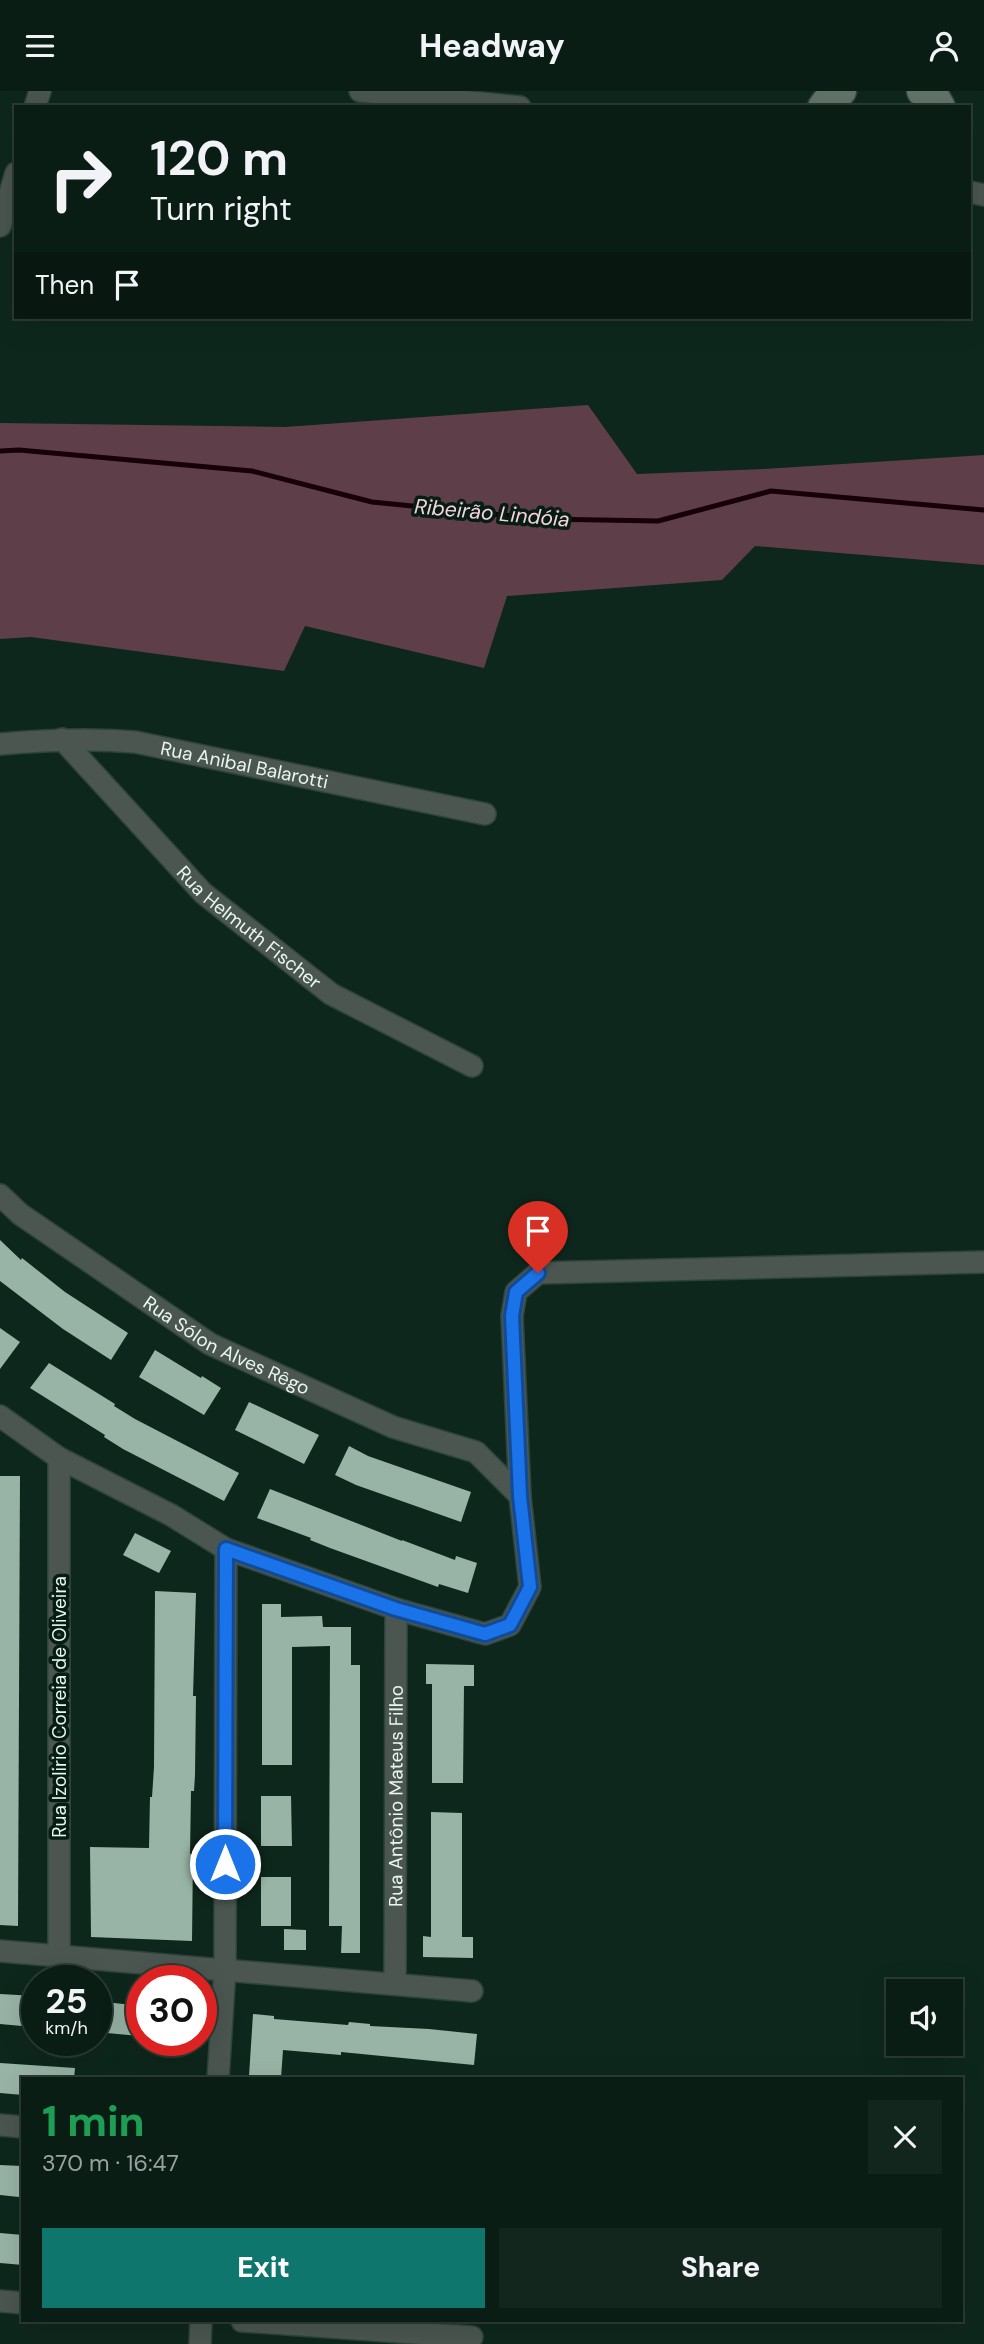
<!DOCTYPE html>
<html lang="en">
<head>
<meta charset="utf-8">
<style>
  body { margin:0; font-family:"DM Sans",sans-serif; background:#13261e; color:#f1f3f6; height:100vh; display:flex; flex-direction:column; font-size:26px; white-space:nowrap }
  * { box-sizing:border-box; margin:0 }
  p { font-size:23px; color:#99a2a0 }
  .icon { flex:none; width:38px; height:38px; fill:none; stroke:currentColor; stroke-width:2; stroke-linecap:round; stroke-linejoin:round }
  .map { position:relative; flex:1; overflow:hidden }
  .details { position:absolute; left:21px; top:1986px; width:942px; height:245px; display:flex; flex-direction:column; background:#0a1d15; border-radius:0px; box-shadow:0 7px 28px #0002,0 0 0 2px #2a3b34 }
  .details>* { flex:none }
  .banner { position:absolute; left:14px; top:14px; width:957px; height:214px; border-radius:0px; box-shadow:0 7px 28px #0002,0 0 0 2px #2a3b34; background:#0a1d15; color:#f1f3f6; overflow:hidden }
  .controls { position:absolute; left:886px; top:1888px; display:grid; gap:14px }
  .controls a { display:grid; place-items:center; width:77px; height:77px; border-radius:0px; background:#0a1d15; box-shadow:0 7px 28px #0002,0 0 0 2px #2a3b34; font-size:35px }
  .speed { position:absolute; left:21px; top:1874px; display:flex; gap:14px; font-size:35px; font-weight:700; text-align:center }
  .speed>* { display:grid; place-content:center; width:91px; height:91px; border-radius:50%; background:#0a1d15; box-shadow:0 7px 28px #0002,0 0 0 2px #2a3b34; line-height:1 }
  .speed small { font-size:18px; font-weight:400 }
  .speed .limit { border:10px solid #d22; background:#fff; color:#111 }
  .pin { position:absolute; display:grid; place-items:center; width:60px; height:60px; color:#fff; margin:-72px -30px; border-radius:50% 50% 50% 0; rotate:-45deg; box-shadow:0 0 7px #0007 }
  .pin .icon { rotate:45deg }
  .me { position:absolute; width:77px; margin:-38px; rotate:0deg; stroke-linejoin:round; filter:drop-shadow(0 0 5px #0008) }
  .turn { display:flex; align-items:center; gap:24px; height:147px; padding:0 21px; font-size:32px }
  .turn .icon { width:91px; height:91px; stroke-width:2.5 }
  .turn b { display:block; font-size:49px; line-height:60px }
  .then { display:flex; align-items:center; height:66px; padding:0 21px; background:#0003; gap:14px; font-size:26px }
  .round { display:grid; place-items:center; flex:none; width:74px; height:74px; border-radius:0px; background:#13261e }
  .head { display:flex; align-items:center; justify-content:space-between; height:119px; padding:0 21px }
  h1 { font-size:42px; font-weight:800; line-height:52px; color:#1e9e55 }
  .primary-button { display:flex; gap:14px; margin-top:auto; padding:14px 21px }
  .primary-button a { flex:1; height:80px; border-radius:0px; background:#0f766e; color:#fff; font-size:28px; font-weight:800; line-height:80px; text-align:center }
  .primary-button a+a { background:#13261e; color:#f1f3f6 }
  header { display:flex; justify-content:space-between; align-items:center; height:91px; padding:0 21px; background:#0a1d15; font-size:32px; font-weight:800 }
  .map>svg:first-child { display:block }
  .forest { fill:#5e3e49 }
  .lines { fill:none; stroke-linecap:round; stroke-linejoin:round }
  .stream { stroke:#160108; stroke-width:5 }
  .building { fill:#98b4a6 }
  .street-casing { stroke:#2c4439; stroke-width:24 }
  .secondary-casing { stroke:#2c4439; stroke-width:33 }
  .street { stroke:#4b5650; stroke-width:21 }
  .secondary { stroke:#62736a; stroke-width:30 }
  .route-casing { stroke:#114b97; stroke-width:18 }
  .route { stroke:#1a73e8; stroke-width:12 }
  .labels { text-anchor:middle; stroke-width:7; stroke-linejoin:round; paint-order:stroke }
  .street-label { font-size:19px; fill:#e7f6ee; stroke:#051d13 }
  .water-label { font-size:21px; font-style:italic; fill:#f9d2df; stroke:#051d13 }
</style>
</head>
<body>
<header><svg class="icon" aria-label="menu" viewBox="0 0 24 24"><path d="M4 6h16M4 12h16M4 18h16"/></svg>Headway<svg class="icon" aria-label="person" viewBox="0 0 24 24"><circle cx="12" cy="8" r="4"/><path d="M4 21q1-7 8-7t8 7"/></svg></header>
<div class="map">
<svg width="984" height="2253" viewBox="0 0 984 2253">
  <rect width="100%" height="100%" fill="#0e271c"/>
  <polygon class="forest" points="588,314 637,383 764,378 984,364 984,474 755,455 722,489 507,505 484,577 305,535 284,580 31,546 0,548 0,332 285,336"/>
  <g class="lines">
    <polyline class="stream" points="0,360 19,359 252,380 372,411 543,428 658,430 771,400 984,419"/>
  </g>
  <g class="building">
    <polygon points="0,1149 21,1169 22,1167 65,1201 128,1242 111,1269 63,1238 0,1190"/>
    <polygon points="0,1237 20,1251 0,1278"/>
    <polygon points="155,1259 201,1287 202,1285 221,1297 204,1324 139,1286"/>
    <polygon points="49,1272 115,1313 114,1315 135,1328 239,1382 224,1410 123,1358 104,1346 105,1344 30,1297"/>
    <polygon points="249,1311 319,1344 304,1373 235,1339"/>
    <polygon points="349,1355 368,1365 471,1401 461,1431 356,1394 335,1384"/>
    <polygon points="0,1385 20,1385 18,1835 0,1834"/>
    <polygon points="270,1398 402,1450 402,1449 455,1469 456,1465 477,1472 468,1502 439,1493 438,1496 330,1457 310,1449 311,1447 257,1427"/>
    <polygon points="135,1442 171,1460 159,1482 123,1464"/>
    <polygon points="155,1500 196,1502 193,1605 196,1605 195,1684 194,1700 191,1700 190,1763 193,1763 192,1850 91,1846 90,1756 149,1757 150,1706 152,1706 154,1676"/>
    <polygon points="262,1513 281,1513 281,1526 322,1525 323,1536 351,1536 351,1574 360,1574 360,1862 341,1862 342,1835 329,1835 330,1555 292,1556 292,1674 262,1674"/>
    <polygon points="426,1573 474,1574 474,1595 464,1595 463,1692 432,1692 432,1593 426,1593"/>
    <polygon points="261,1705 291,1705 292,1755 261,1755"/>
    <polygon points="431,1721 462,1722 462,1846 473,1846 473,1867 423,1866 423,1845 431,1846"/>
    <rect x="261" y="1786" width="30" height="49"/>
    <polygon points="284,1838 306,1839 306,1859 284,1859"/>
    <polygon points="0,1903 36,1905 33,1936 0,1933"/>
    <polygon points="96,1910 141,1915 139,1945 96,1941"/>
    <polygon points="253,1923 274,1925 274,1928 348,1934 349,1931 370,1933 370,1935 429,1938 477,1943 474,1974 341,1961 341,1964 283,1959 281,1987 249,1985"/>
    <polygon points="0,1972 75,1977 74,1988 23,1988 23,2004 0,2002"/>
    <polygon points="0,2074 22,2075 19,2106 0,2104"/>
    <polygon points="0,2142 23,2144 23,2174 0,2172"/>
  </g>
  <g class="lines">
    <g class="street-casing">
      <g id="street">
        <polyline points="360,0 520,16"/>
        <polyline points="35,16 40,0"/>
        <polyline points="970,101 984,104"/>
        <polyline points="0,135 16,82"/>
        <path id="s1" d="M62 648 203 802 331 903 472 975"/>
        <path id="s2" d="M0 653C45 649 89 647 135 651L485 723"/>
        <path id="s3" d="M0 1104 20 1123 210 1253 393 1336 476 1361 520 1405"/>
        <polyline points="0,1325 59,1367 171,1424 226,1458 396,1518 485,1543 510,1534 530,1496 520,1405 512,1225 516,1201 538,1182 984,1171"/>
        <polyline points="0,1860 472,1900"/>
        <polyline points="59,1865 59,1367"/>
        <path id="s4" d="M395 1892 396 1518"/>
        <polyline points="218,1988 225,1878 226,1458"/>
        <polyline points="0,2034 23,2036"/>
        <polyline points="0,2210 23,2212"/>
        <polyline points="242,2230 472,2246"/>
        <polyline points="200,2253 201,2230"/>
      </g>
    </g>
    <g class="secondary-casing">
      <g id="secondary">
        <polyline points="922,0 936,9 940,16"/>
        <polyline points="823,16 829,8 841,0"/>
      </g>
    </g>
    <use href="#street" class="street"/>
    <use href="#secondary" class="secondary"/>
  </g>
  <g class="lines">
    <g class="route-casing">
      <polyline id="route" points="225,1773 226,1458 396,1518 485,1543 510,1534 530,1496 520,1405 512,1225 516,1201 538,1182"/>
    </g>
    <use href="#route" class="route"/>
  </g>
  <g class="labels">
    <g class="street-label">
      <text dy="7" stroke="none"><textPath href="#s2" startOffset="247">Rua Anibal Balarotti</textPath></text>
      <text dy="7" stroke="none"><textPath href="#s1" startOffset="266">Rua Helmuth Fischer</textPath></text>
      <text dy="7" stroke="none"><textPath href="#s3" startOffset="273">Rua Sólon Alves Rêgo</textPath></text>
      <text transform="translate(59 1616) rotate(-90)" y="7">Rua Izolirio Correia de Oliveira</text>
      <text dy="7" stroke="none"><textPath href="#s4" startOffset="187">Rua Antônio Mateus Filho</textPath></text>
    </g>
    <g class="water-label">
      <text transform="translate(492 422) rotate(5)" y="7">Ribeirão Lindóia</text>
    </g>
  </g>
</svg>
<div class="controls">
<a><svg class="icon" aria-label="sound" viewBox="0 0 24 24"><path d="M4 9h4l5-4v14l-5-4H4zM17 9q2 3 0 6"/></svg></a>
</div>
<div class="speed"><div>25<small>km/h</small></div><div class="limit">30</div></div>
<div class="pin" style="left:538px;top:1182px;background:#d93025"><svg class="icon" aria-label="arrive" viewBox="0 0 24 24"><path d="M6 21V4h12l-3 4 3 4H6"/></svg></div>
<svg class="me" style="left:225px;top:1773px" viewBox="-20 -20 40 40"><circle r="17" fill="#1a73e8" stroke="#fff" stroke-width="3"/><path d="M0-11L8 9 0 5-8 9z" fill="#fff"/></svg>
<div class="banner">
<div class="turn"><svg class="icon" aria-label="right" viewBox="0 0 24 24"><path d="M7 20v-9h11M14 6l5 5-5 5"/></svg><div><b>120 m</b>Turn right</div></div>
<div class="then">Then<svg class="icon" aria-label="arrive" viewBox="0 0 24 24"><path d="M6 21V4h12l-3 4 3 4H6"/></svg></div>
</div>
<section class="details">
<div class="head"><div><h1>1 min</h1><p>370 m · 16:47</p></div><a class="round"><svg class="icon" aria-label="close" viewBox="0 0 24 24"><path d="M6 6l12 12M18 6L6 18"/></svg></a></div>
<div class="primary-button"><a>Exit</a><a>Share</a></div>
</section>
</div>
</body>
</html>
